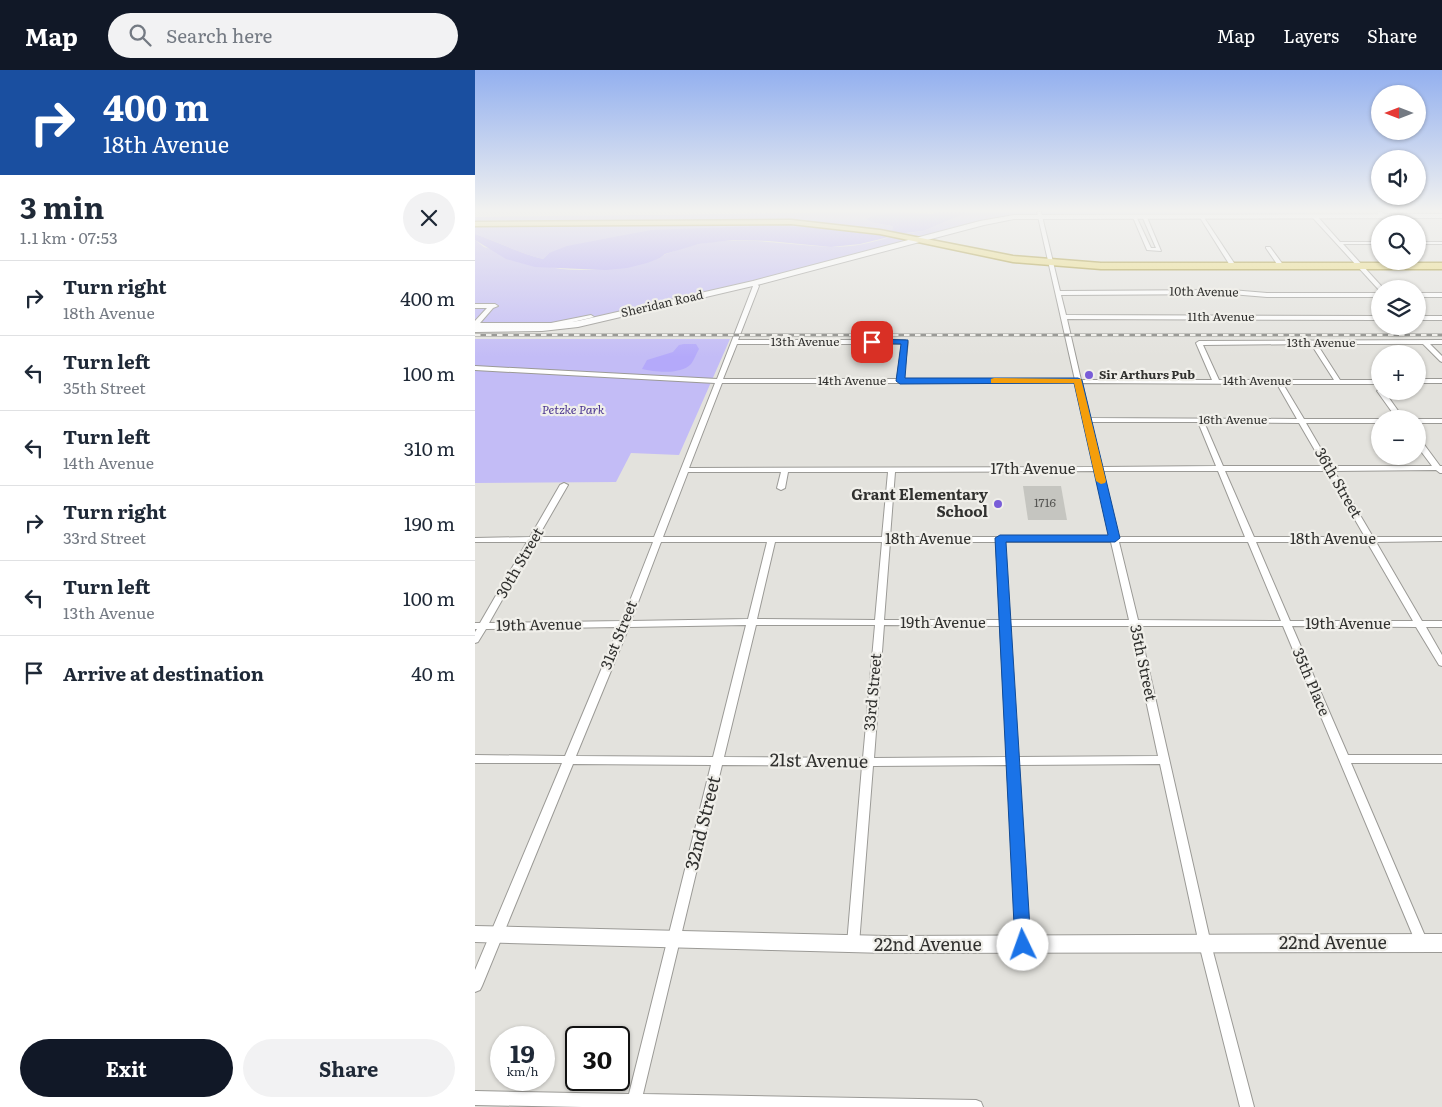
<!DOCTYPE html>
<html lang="en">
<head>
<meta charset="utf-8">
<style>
  body { margin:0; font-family:Literata,serif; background:#f2f2f3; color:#1f2937; height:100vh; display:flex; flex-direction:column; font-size:19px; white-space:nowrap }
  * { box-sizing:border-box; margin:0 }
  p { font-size:16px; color:#747a83 }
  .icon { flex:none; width:28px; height:28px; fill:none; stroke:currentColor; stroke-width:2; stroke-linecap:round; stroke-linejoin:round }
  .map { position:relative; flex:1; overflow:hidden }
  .sheet { display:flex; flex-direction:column; background:#fff; width:475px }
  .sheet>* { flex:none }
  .banner { background:#1a4fa0; color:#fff; overflow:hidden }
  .needle { width:32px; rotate:270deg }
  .buttons { position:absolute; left:896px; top:15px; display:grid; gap:10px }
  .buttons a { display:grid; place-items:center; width:55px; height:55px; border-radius:50%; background:#fff; box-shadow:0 1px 4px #0004; font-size:25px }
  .speed { position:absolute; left:15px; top:956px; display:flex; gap:10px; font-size:25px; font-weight:700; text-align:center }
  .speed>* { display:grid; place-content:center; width:65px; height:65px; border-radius:50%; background:#fff; box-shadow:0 1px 4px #0004; line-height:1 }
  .speed small { font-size:12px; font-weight:400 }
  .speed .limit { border:2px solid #111; border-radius:8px; background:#fff; color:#111 }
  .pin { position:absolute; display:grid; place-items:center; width:42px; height:42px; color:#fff; margin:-21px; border-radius:10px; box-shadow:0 2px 8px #0006 }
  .me { position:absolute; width:55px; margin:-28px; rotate:357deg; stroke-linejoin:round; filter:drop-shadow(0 0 4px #0008) }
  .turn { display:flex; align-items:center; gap:18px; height:105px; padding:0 20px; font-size:22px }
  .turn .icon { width:65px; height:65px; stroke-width:2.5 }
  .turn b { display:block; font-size:35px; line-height:42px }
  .round { display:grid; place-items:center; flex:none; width:52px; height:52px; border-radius:26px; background:#f2f2f3 }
  .summary { display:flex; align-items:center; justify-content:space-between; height:85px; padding:0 20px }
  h1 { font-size:30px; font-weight:700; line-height:38px }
  .cta { display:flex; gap:10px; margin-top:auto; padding:10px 20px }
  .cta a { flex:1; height:58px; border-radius:30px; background:#111827; color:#fff; font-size:20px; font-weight:700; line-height:58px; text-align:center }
  .cta a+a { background:#f2f2f3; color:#1f2937 }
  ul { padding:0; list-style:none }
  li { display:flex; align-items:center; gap:15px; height:75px; padding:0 20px; border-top:1px solid #e0e1e3 }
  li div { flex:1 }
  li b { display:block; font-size:19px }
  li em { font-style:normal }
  header { display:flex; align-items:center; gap:30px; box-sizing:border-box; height:70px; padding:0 25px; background:#111827; color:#fff }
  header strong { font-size:24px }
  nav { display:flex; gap:28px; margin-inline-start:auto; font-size:18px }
  .search { width:350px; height:45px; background:#f2f2f3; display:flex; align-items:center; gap:12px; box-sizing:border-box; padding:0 18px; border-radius:28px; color:#747a83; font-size:19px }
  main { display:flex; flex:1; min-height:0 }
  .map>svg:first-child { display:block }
  .green { fill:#c3bcf6 }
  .water { fill:#b4a9fa }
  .building { fill:#c5c5c0 }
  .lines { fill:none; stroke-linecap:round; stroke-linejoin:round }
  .street-casing { stroke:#9b9a96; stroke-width:2 }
  .secondary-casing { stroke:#9b9a96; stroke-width:2 }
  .primary-casing { stroke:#a08f23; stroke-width:3 }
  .street { fill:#fff; fill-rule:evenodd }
  .secondary { fill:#fff; fill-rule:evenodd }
  .primary { fill:#eada77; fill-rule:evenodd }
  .rail-casing { stroke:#8b8b87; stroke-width:3 }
  .rail { stroke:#f0efea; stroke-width:2; stroke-dasharray:5.5; stroke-linecap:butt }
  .route { fill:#1a73e8; stroke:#114b97 }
  .slow { fill:#f59e0b }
  .poi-dot { fill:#795dd8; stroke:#f0efea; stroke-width:2 }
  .labels { text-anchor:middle; stroke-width:4.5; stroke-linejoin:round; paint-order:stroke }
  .far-street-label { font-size:12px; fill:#31312f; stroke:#f0efea }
  .far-poi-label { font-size:12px; font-weight:bold; fill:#31312f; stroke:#f0efea; text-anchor:start }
  .far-park-label { font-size:12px; font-style:italic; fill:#4a348f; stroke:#f0efea }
  .number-label { font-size:12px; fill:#565653 }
  .street-label { font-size:15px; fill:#31312f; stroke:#f0efea }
  .poi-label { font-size:15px; font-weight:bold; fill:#31312f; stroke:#f0efea; text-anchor:end }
  .near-street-label { font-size:18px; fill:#31312f; stroke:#f0efea }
</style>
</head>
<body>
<header>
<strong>Map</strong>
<div class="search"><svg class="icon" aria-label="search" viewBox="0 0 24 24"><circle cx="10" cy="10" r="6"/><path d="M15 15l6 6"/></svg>Search here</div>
<nav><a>Map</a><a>Layers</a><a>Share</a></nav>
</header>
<main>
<section class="sheet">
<div class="banner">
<div class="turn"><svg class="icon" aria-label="right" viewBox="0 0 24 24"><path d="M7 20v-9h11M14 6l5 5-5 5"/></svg><div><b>400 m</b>18th Avenue</div></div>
</div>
<div class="summary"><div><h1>3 min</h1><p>1.1 km · 07:53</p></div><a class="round"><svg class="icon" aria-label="close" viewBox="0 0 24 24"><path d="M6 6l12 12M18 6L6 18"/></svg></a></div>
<ul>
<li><svg class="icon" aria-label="right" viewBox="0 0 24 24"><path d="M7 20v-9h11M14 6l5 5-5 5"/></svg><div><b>Turn right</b><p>18th Avenue</p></div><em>400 m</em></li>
<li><svg class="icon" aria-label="left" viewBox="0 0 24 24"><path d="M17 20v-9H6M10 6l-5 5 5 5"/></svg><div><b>Turn left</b><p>35th Street</p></div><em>100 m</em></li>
<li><svg class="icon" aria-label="left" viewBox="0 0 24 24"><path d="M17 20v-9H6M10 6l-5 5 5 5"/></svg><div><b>Turn left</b><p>14th Avenue</p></div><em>310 m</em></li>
<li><svg class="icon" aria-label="right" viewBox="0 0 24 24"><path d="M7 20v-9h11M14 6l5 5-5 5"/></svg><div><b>Turn right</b><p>33rd Street</p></div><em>190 m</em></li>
<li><svg class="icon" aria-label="left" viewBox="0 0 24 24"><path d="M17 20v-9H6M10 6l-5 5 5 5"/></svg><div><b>Turn left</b><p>13th Avenue</p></div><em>100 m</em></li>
<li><svg class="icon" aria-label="arrive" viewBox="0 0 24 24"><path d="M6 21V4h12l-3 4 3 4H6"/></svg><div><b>Arrive at destination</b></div><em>40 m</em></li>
</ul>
<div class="cta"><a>Exit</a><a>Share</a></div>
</section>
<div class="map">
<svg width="967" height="1037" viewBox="0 0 967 1037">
  <rect width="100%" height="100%" fill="#e3e2dd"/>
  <g class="green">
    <path d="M425 142 401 145 399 153 418 156 417 160 402 165 338 157 74 183 68 189C44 183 23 172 0 164V147Z"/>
    <polygon points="494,142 831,142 832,144 553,146 445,167 427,164 448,161"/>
    <path d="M415 167 428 170 429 172 277 212 86 256H0V170L9 177C31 183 64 196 86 199 120 203 152 195 185 188 190 183 196 183 202 180 254 162 305 175 358 177 378 177 397 173 415 167Z"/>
    <polygon points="0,269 255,269 204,385 156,383 141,412 0,413"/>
  </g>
  <g class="water">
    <path d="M425 142 458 144 462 142H494L448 161 430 163 385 174 356 177 294 171 258 170 224 174 190 184 185 188 172 193 152 198 131 200 60 197 31 189 0 170V164C23 172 44 183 68 189L74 183 92 176 176 160 288 156 338 157 402 165 417 160 418 156 399 153 391 149 401 145Z"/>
    <path d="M209 274H221L224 279C221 284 219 290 216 294 206 305 180 302 167 299L172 290 198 282 204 275Z"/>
  </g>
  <polygon class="building" points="548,416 586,416 592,450 553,450"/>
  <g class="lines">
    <g class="street-casing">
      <g id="street">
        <path d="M562 142H566L585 221 756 220 792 223H905V227H792L756 224 586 225 591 245 905 246V250L592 249 606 310H737L721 273 724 271 967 270V274H955L967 286V292L965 291 948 274H842L865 310H905V314H808L829 349H905V353H831L856 396H957L942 376V369H945L965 396H967V403H965L961 400 859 401 898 467H967V471L901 472 947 551H967V557H951L967 585V596L964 595 941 557 817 556 873 685H967V693H876L953 873 952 877 947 878 942 877 941 873 808 556H664L736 874 779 1037H765L724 874 685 694 543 695 554 875 553 879 548 880 543 879 542 875 532 695 398 696 384 874 383 878 378 879 373 878 372 874 387 696 247 695 168 1024 501 1030 506 1032 508 1037H107L0 1035V1021L154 1024 236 695 98 694 7 916 5 920 0 922V900L87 693H0V685L90 686 144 557 11 559 3 572 0 573V562L2 559H0V553H5L52 472H0V468L55 467 85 415 89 413 93 415 63 467H179L240 313 0 300V296L242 309 278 216 276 213 279 211 284 216 263 270H430L433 272 428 309 600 310ZM262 274H427L422 309H248ZM836 274 859 310H744L728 275ZM247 313H600L619 397 214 398ZM607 313 802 314 822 349 615 348ZM616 352H723L741 396 627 397ZM729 352 824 353 849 396H748ZM620 401 635 467H415L420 402ZM628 401H743L770 467H643ZM750 401H852L890 467H779ZM213 402H306L302 418 306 420 310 418 313 402H413L407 467H188ZM60 472H178L147 551 14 553ZM186 472H292L273 549 156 551ZM300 472H407L400 550 282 549ZM415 472H521L525 550H409ZM529 472H636L654 550H534ZM644 472H773L806 551 663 550ZM781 472H892L938 551H815ZM271 555 238 687 101 686 154 557ZM281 555H400L388 688 249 687ZM409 555 525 556 532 687 399 688ZM534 556H655L683 686 543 687Z"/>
        <polygon points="902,142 907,142 914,149 914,151 910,151"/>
        <polygon points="657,145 661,146 676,178 681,178 667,146 671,145 686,181 672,180"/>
        <polygon points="724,146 728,146 761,196 760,197 756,197"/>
        <polygon points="838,146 842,146 865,172 905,172 905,174 868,174 909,219 904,220 838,148"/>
        <rect x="942" y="172" width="25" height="2"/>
        <polygon points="791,177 795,177 809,196 808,197 804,197 791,178"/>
        <rect x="942" y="223" width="25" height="4"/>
        <polygon points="0,234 20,234 23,236 18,238 5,253 76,253 116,245 119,247 76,257 0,257 0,251 12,238 0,238"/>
        <rect x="942" y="246" width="25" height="4"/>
        <rect x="942" y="309" width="25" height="4"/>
        <polygon points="905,319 905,321 909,321 929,349 922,349 902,321"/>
        <rect x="942" y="349" width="25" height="4"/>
      </g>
    </g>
    <g class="secondary-casing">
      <g id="secondary">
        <polygon points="967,144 967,148 539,149 509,155 282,215 103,257 67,261 0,262 0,256 67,255 103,251 278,211 505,151 539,145"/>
        <polygon points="0,856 412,866 967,864 967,882 412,883 0,872"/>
      </g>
    </g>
    <g class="primary-casing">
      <polygon id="primary" points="316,150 405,160 538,186 626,193 967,193 967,199 626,199 538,192 405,164 316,154 0,156 0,152"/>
    </g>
    <use href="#street" class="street"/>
    <use href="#secondary" class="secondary"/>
    <use href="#primary" class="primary"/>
    <g class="rail-casing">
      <polyline id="rail" points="0,265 967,265"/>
    </g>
    <use href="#rail" class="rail"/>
  </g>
  <linearGradient id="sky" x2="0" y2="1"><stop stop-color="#93b0ef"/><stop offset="0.49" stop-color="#f2f2f0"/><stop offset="1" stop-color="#f2f2f0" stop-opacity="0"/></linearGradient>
  <rect width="967" height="287" fill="url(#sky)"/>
  <polygon class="route" points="397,269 433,270 430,308 603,308 607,310 645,468 640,472 531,472 556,875 554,880 548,882 542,880 540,875 520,468 525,465 633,465 599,313 425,314 421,311 426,274 394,273 394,270"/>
  <polygon class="slow" points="519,308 606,309 631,411 630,413 626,414 621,411 599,313 516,313 516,309"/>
  <g class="poi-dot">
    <circle cx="614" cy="305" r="5"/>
    <circle cx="523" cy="434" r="5"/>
  </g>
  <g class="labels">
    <g class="far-street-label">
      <text transform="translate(729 222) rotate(1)" y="4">10th Avenue</text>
      <text transform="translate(187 234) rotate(-13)" y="4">Sheridan Road</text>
      <text x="746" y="251">11th Avenue</text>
      <text x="330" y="276">13th Avenue</text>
      <text x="846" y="277">13th Avenue</text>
      <text x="377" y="315">14th Avenue</text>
      <text x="782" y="315">14th Avenue</text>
      <text x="758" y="354">16th Avenue</text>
    </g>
    <g class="far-poi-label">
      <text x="624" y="309">Sir Arthurs Pub</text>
    </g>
    <g class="far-park-label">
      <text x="98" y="344">Petzke Park</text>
    </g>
    <g class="number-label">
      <text x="570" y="437">1716</text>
    </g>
    <g class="street-label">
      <text x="558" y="404">17th Avenue</text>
      <text transform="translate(863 413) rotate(60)" y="5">36th Street</text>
      <text x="453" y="474">18th Avenue</text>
      <text x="858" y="474">18th Avenue</text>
      <text transform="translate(45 493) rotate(-60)" y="5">30th Street</text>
      <text x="468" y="558">19th Avenue</text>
      <text x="873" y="559">19th Avenue</text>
      <text transform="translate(64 555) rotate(-1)" y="5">19th Avenue</text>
      <text transform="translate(144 565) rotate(-68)" y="5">31st Street</text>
      <text transform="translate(668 593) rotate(78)" y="5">35th Street</text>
      <text transform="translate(836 612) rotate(67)" y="5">35th Place</text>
      <text transform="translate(398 622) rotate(-85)" y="5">33rd Street</text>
    </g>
    <g class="poi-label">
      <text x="513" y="430">Grant Elementary<tspan x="513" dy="17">School</tspan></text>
    </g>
    <g class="near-street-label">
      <text transform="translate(344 691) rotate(1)" y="6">21st Avenue</text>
      <text transform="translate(228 753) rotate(-76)" y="6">32nd Street</text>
      <text x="858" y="879">22nd Avenue</text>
      <text x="453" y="881">22nd Avenue</text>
    </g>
  </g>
</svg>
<div class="buttons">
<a><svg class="needle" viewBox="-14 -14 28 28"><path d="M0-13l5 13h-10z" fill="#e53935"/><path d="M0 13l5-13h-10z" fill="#747a83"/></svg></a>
<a><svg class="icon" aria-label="sound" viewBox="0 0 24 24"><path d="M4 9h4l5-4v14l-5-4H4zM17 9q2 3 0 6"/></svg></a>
<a><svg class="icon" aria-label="search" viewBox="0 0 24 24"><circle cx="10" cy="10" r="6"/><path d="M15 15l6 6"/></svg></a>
<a><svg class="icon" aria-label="layers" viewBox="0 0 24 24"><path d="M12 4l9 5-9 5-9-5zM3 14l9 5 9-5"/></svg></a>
<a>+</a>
<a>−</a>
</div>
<div class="speed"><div>19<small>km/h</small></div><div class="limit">30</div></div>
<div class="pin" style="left:397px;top:272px;background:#d93025"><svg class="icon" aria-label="arrive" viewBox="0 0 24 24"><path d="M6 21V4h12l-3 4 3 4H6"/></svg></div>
<svg class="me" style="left:548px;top:875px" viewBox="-20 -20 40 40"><circle r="19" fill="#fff"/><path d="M0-13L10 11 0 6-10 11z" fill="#1a73e8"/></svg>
</div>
</main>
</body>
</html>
